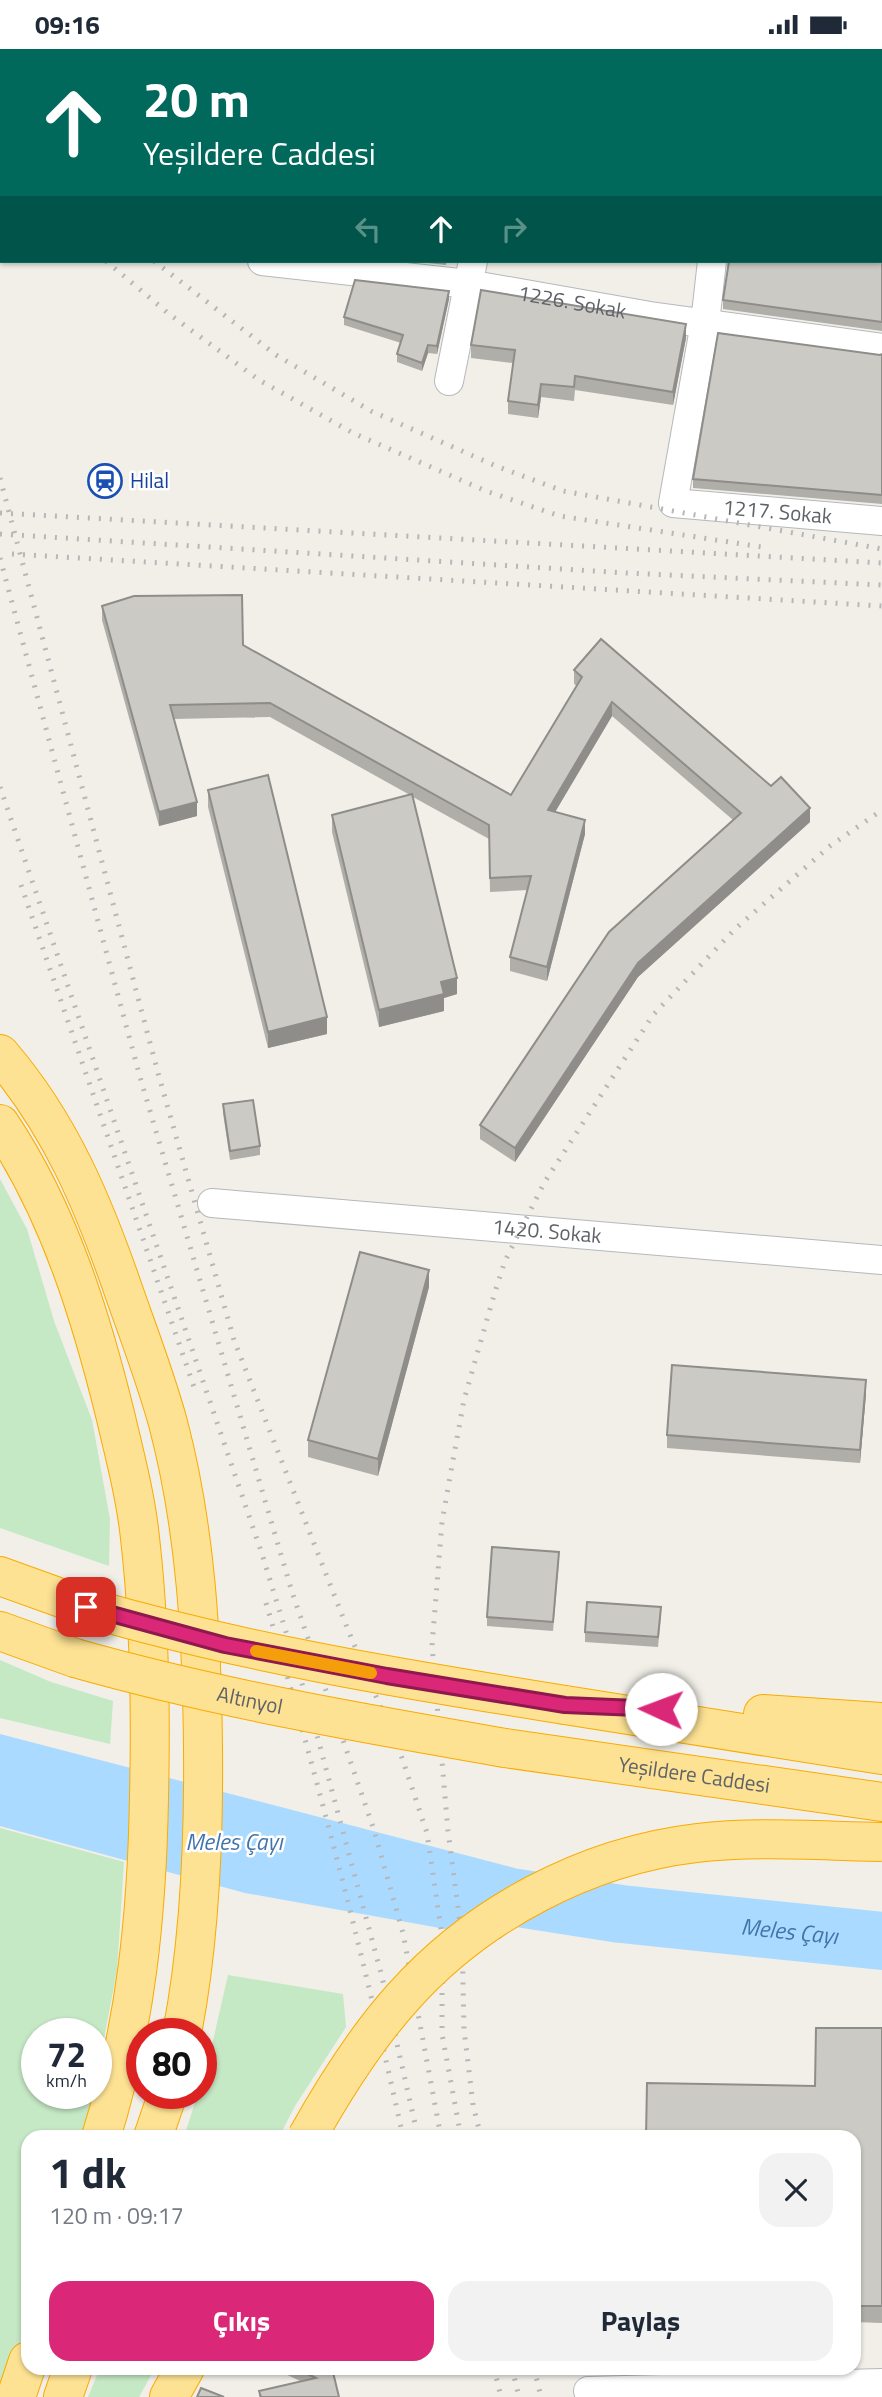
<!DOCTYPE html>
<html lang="tr">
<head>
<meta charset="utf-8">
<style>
  body { margin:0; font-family:"Titillium Web",sans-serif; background:#f2f2f3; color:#1f2937; height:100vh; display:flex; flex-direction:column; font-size:26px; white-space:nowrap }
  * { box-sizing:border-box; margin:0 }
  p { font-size:23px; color:#747a83 }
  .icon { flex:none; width:38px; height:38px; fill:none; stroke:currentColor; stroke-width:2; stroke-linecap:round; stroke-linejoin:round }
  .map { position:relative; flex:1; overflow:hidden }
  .details { position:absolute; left:21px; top:2081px; width:840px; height:245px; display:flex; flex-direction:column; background:#fff; border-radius:21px; box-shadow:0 2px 5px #0004 }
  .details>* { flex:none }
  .top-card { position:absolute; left:0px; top:0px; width:882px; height:214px; box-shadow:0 2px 5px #0004; background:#00695c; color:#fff; overflow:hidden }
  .speed { position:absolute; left:21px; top:1969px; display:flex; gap:14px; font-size:35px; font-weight:700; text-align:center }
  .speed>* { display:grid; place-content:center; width:91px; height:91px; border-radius:50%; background:#fff; box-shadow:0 2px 5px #0004; line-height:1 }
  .speed small { font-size:18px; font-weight:400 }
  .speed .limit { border:10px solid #d22; background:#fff; color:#111 }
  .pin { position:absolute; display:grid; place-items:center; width:60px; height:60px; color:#fff; margin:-30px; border-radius:14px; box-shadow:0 4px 10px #0006 }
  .me { position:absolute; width:77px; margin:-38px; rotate:272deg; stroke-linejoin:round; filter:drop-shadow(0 0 5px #0008) }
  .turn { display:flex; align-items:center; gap:24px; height:147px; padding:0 28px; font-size:32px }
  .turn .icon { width:91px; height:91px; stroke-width:2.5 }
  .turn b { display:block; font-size:49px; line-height:60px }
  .lanes { display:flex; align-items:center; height:66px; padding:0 28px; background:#0003; justify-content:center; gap:35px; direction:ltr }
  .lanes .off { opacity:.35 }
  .round { display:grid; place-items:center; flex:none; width:74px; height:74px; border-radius:21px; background:#f2f2f3 }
  .summary { display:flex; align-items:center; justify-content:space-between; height:119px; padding:0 28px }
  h1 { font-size:42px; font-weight:700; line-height:52px }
  .cta { display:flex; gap:14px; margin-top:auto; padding:14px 28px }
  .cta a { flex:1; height:80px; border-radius:21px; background:#db2777; color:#fff; font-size:28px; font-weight:700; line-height:80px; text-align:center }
  .cta a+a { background:#f2f2f3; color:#1f2937 }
  .status { display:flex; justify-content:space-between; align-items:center; height:49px; padding:0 35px; background:#fff; direction:ltr }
  .status svg { height:19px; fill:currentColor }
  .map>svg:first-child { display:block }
  .green { fill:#c5e8c5 }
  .water { fill:#aadaff }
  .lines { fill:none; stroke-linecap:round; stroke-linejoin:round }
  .river { stroke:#aadaff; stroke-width:58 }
  .street-casing { stroke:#b5b8bc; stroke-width:30 }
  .highway-casing { stroke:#f9ab00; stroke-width:40 }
  .street { stroke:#fff; stroke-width:28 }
  .highway { stroke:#fde293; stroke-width:38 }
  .rail { stroke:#b6b7b8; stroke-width:5; stroke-dasharray:2 9; stroke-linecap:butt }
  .highway-bridge-casing { stroke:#f9ab00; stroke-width:40; stroke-linecap:butt }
  .highway-bridge { stroke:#fde293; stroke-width:38 }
  .wall { fill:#afaea9 }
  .shaded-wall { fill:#8f8d8a }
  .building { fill:#cccac5; stroke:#8f8d8a; stroke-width:2 }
  .route-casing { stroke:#8e194d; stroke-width:18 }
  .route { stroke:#db2777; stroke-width:12 }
  .slow { stroke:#f59e0b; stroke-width:12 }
  .labels { text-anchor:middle; stroke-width:5; stroke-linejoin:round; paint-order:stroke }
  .street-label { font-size:21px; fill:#5f6368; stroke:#fff }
  .transit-label { font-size:21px; fill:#164399; stroke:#fff; text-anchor:start }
  .water-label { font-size:23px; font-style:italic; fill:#4174aa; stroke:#fff }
</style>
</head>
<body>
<div class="status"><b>09:16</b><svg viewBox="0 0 49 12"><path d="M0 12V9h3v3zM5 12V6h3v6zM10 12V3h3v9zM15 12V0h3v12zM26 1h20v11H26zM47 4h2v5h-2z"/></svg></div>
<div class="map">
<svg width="882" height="2348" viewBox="0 0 882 2348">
  <rect width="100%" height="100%" fill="#f1efe8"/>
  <g class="green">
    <polygon points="0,1130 27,1180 54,1272 92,1371 110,1470 109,1517 0,1479"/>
    <polygon points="0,1611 51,1633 113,1652 110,1695 0,1669"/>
    <polygon points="0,1779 124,1813 117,1921 96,2032 96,1984 37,1984 37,2044 94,2044 84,2088 28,2088 28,2267 4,2348 0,2348"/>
    <polygon points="228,1926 343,1945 346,1978 295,2057 279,2088 184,2088 198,2044 201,2044"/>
    <polygon points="100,2319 155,2319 139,2348 88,2348"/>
  </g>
  <polygon class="water" points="0,1685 515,1819 501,1890 245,1844 0,1777"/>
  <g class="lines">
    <path class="river" id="s1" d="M479 1843 621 1865 882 1892"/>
    <g class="street-casing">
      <g id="street">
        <polyline points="146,0 146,2"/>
        <polyline points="233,0 233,2"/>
        <polyline points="413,2 413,0"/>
        <polyline points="519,2 520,0"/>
        <polyline points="737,2 737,0"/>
        <polyline points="880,126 882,126"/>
        <path id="s2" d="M262 212 468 235 650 267 882 299"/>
        <path id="s3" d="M712 212 705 274 673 454 882 472"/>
        <polyline points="449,332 473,212"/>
        <path id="s4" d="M212 1154 882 1211"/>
        <polyline points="588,2342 882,2334"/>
      </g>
    </g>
    <g class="highway-casing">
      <g id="highway">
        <path d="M0 1005C61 1076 94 1156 124 1243 139 1286 156 1330 168 1374 196 1480 202 1590 203 1699 204 1795 200 1891 182 1984"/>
        <path d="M0 1075C59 1163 91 1267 116 1369 125 1408 136 1449 140 1489 150 1575 151 1662 149 1748 147 1865 136 1976 101 2088"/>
        <polyline points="0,1527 86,1558"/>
        <polyline points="0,1582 75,1609"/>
        <polyline points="565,1656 882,1706"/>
        <polyline points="763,1665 882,1673"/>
        <path id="s5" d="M505 1699 882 1753"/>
        <polyline points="153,2088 168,2044"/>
        <polyline points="16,2348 28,2312"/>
        <polyline points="63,2348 73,2319"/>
        <polyline points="169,2348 185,2319"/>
      </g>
    </g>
    <use href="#street" class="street"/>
    <use href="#highway" class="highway"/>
    <g class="rail">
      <polyline points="0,43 2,45"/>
      <polyline points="0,92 2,95"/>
      <polyline points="106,212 169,265 259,331 353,384 486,442 560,467 768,499"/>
      <polyline points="154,212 276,306 371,362 496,417 563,442 882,500"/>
      <polyline points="0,429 158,1024 234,1291 348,1581 402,1709 427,1784 442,1887 442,1985 461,2088"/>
      <polyline points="0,464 882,514"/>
      <polyline points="0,485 626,524 882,536"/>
      <polyline points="12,505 882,557"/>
      <polyline points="0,509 140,1028 292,1543 374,1781 403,1884 441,2088"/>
      <polyline points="0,738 262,1505 311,1664 382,1928 418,2088"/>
      <polyline points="21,836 194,1338"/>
      <path d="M266 1554C318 1730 364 1908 403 2088"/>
      <polyline points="481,2088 473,2056 464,1980 462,1889 448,1782 432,1597 442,1473 453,1411 464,1351 494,1246 505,1212 544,1134 653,966 735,880 830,797 882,761"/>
      <polyline points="494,2319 501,2348"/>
      <polyline points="512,2319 519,2348"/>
      <polyline points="534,2319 541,2348"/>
    </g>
    <g class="highway-bridge-casing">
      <g id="highway-bridge">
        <path d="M86 1558C243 1604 403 1630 565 1656"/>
        <path id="s6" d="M75 1609C216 1649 361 1674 505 1699"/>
        <path d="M307 2088C335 2038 365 1990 403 1948 477 1865 586 1807 697 1794 758 1787 821 1792 882 1793"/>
      </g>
    </g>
    <use href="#highway-bridge" class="highway-bridge"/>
  </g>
  <g class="wall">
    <polygon points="882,0 882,110 880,110 880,2"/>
    <polygon points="882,131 882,282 723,260 723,251"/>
    <polygon points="410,212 447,212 446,216"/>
    <polygon points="449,250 437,305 428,304 422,322 397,313 397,305 401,294 344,276 344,268"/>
    <polygon points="686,289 673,356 575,341 574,352 541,348 538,369 508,365 508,352 513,314 471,309 471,296"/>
    <polygon points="882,305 882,455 693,439 693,430"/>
    <polygon points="102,557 243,596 511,746 577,637 574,635 574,621 810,773 638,928 515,1113 480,1090 480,1076 733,771 612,667 555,763 585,785 547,932 510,922 510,908 528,841 490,843 489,790 413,748 457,945 444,949 444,962 379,978 332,783 332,766 410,746 270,668 173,670 197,767 159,777 102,571"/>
    <polygon points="208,741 327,985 268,999 208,758"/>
    <polygon points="223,1055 260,1097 260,1106 230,1111 223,1064"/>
    <polygon points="429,1238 378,1427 308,1408 308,1391"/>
    <polygon points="866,1345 860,1414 667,1399 667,1386"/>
    <polygon points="559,1512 553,1582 487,1577 487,1568"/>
    <polygon points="661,1567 658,1598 585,1593 585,1583"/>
    <polygon points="882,1979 882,2274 854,2273 854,2088 815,2037"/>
    <polygon points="273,2319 332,2319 339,2348 259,2348 259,2342 300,2332"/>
  </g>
  <g class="shaded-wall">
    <polygon points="449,242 449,250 437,305 437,297"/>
    <polygon points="686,275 686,289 673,356 673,343"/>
    <polygon points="428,296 428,304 422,322 422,314"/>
    <polygon points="541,335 541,348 538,369 538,356"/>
    <polygon points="612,653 612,667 548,775 548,761"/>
    <polygon points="197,753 197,767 159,777 159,763"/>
    <polygon points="810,759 810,773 638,928 515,1113 515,1099 638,914"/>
    <polygon points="585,771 585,785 547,932 547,918"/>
    <polygon points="457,929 457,945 444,949 444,962 379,978 379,961 441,933"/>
    <polygon points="327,968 327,985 268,999 268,983"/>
    <polygon points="429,1221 429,1238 378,1427 378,1410"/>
    <polygon points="866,1331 866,1345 860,1414 860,1401"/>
  </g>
  <g class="building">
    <polygon points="164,0 220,0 221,2 164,2"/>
    <polygon points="248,0 400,0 401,2 247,2"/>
    <polygon points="428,0 504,0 504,2 427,2"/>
    <polygon points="588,0 723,0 724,2 588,2"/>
    <polygon points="750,0 882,0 882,100 880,100 880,2 749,2"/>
    <polygon points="880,131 882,131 882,273 723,251 729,212 880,212"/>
    <polygon points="355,231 449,242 437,297 428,296 422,314 397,305 403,286 344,268"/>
    <polygon points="481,241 686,275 673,343 575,327 574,338 541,335 538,356 508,352 515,301 471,296"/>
    <polygon points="718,284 880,306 882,305 882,446 693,430"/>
    <polygon points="242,546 243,596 511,746 582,628 574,621 601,590 771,737 781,728 810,759 638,914 515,1099 480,1076 609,883 741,764 612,653 548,761 585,771 547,918 510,908 531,827 490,829 489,776 270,654 170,656 197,753 159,763 102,557 134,547"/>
    <polygon points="268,726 327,968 268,983 208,741"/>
    <polygon points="412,745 457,929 441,933 444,945 379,961 332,766"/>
    <polygon points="253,1051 260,1097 230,1102 223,1055"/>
    <polygon points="360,1203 429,1221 378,1410 308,1391"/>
    <polygon points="672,1316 866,1331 860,1401 667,1386"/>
    <polygon points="492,1498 559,1503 553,1573 487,1568"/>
    <polygon points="587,1553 661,1558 658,1588 585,1583"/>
    <polygon points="816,1979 882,1979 882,2257 854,2257 854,2088 646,2088 647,2034 815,2037"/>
    <polygon points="295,2319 332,2319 339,2348 261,2348 259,2342 316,2329"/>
    <polygon points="201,2339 224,2348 197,2348"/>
  </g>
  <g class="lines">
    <g class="route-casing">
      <polyline id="route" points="86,1558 225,1596 387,1627 565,1656 661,1660"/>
    </g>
    <use href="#route" class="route"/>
    <polyline class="slow" points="256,1602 371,1624"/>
  </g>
  <defs>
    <g id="station-ring" transform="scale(1.75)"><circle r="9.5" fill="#fff" stroke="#1a4fb4" stroke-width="1.5"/><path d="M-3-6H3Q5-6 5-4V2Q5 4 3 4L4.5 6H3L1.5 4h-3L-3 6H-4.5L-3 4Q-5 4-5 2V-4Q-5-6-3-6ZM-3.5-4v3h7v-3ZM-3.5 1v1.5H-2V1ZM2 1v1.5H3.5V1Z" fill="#1a4fb4"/></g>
  </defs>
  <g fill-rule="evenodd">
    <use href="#station-ring" x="105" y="432"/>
  </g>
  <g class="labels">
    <g class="street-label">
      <text dy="7" stroke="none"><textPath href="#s2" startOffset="313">1226. Sokak</textPath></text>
      <text dy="7" stroke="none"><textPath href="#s3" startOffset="350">1217. Sokak</textPath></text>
      <text dy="7" stroke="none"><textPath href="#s4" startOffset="336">1420. Sokak</textPath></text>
      <text dy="7" stroke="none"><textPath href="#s6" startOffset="180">Altınyol</textPath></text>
      <text dy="7" stroke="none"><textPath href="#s5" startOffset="191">Yeşildere Caddesi</textPath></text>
    </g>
    <g class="transit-label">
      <text x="130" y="439">Hilal</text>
    </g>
    <g class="water-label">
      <text x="234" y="1801">Meles Çayı</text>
      <text dy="8" stroke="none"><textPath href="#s1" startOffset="313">Meles Çayı</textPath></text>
    </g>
  </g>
</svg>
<div class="speed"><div>72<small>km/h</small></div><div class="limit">80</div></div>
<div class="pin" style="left:86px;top:1558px;background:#d93025"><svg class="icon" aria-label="arrive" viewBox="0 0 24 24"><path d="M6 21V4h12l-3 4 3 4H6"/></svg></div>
<svg class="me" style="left:661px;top:1660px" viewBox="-20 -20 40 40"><circle r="19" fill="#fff"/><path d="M0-13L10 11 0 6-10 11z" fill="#db2777"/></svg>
<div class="top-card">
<div class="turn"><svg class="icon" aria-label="ahead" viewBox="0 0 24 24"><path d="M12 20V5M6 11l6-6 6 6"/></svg><div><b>20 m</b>Yeşildere Caddesi</div></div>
<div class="lanes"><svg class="icon off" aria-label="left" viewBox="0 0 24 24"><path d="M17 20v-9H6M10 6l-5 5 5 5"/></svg><svg class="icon" aria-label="ahead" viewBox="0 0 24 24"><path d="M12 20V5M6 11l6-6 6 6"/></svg><svg class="icon off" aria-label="right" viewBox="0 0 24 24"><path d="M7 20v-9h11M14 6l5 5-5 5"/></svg></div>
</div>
<section class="details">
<div class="summary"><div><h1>1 dk</h1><p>120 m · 09:17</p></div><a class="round"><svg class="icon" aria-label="close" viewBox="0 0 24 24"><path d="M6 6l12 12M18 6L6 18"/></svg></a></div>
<div class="cta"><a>Çıkış</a><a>Paylaş</a></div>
</section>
</div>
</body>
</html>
